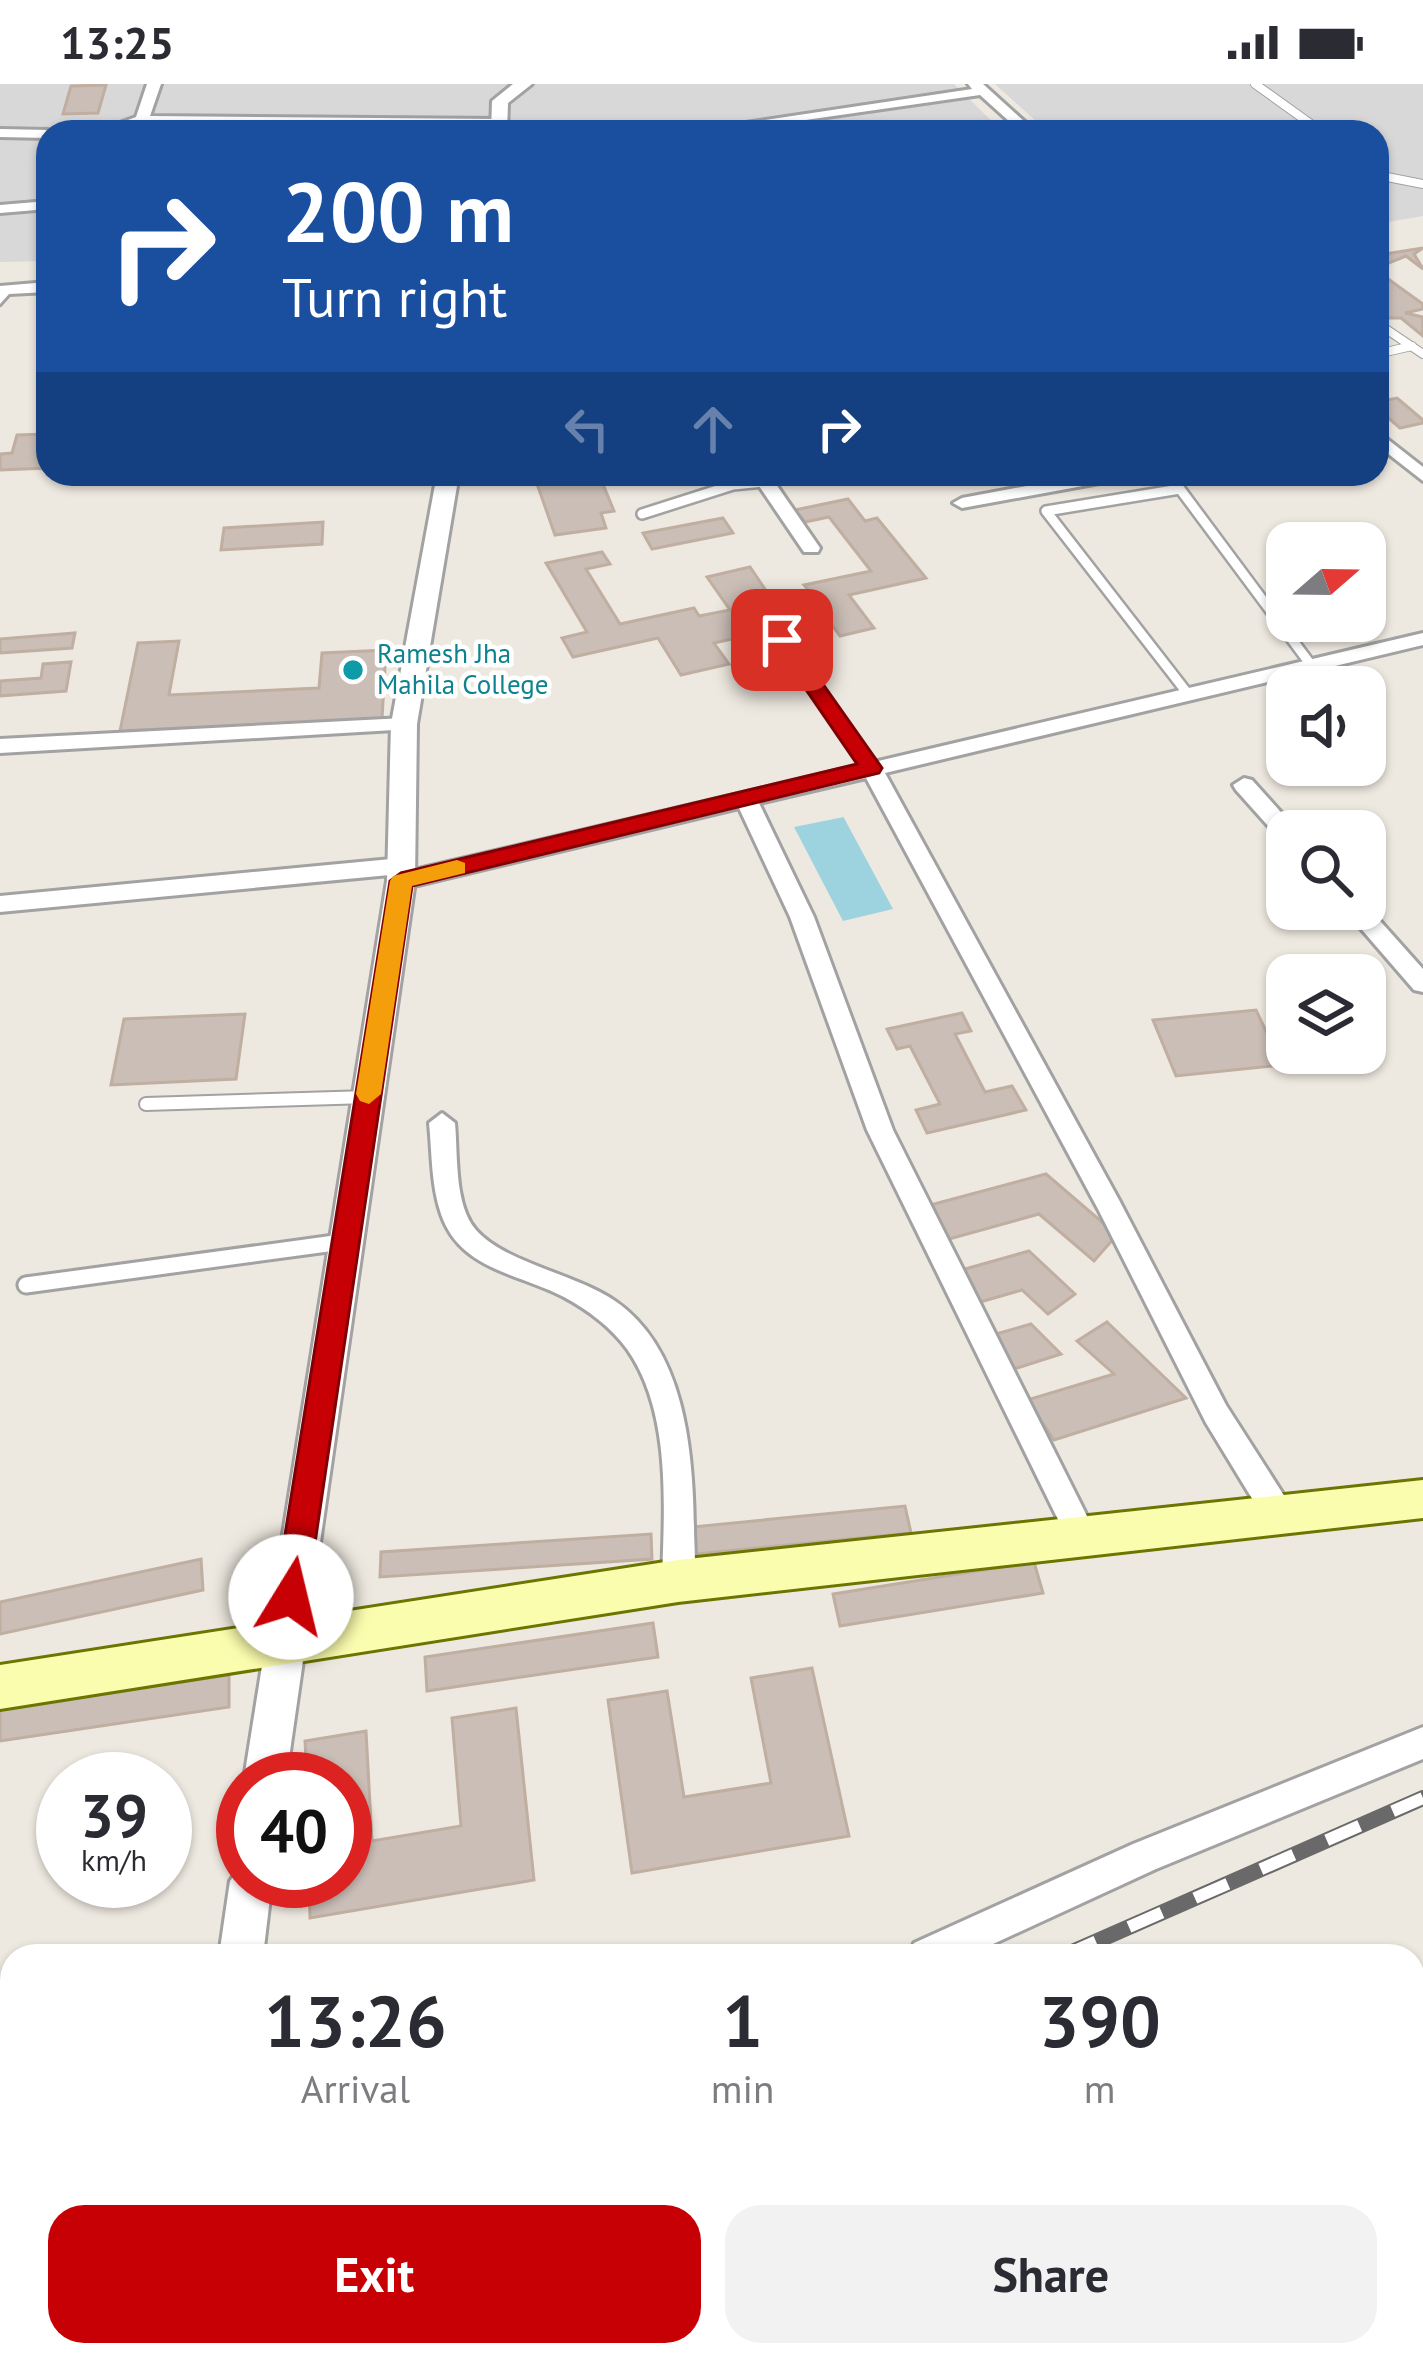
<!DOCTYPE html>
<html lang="en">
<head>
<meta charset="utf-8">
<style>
  body { margin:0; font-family:"PT Sans",sans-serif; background:#f2f2f3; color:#2b2b33; height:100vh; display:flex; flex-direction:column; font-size:45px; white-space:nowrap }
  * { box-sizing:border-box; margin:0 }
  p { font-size:39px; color:#7c7c81 }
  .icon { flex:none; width:66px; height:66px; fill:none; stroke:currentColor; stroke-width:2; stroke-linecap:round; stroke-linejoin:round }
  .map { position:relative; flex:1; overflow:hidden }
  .details { position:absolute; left:0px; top:1860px; width:1425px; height:423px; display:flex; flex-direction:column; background:#fff; border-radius:36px 36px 0 0; box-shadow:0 3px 9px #0004 }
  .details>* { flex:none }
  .guide { position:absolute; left:36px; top:36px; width:1353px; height:366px; border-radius:36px; box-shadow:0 3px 9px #0004; background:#1a4fa0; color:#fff; overflow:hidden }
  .needle { width:78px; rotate:70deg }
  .controls { position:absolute; left:1266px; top:438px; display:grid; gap:24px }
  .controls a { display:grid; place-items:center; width:120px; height:120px; border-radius:24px; background:#fff; box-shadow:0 3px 9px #0004; font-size:60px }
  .speed { position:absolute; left:36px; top:1668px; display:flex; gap:24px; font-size:60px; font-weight:700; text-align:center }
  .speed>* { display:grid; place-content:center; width:156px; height:156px; border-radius:50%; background:#fff; box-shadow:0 3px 9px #0004; line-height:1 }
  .speed small { font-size:30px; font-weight:400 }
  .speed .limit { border:18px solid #d22; background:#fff; color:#111 }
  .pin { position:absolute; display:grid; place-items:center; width:102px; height:102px; color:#fff; margin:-51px; border-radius:24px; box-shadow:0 6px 18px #0006 }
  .me { position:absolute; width:132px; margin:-66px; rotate:9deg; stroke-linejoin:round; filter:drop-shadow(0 0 9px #0008) }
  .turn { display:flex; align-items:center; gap:42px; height:252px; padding:0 48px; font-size:54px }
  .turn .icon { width:156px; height:156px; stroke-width:2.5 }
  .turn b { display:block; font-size:84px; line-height:102px }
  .lanes { display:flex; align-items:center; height:114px; padding:0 48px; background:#0003; justify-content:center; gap:60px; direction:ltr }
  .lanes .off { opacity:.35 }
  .eta { display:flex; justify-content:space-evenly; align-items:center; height:204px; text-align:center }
  .eta b { font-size:72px; font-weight:600; line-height:84px }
  .primary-button { display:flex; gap:24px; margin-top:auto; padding:24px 48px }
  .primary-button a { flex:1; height:138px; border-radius:36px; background:#c70005; color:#fff; font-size:48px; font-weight:600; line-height:138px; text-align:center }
  .primary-button a+a { background:#f2f2f3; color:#2b2b33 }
  .status { display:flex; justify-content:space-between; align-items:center; height:84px; padding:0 60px; background:#fff; direction:ltr }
  .status svg { height:33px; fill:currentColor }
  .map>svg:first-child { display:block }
  .residential { fill:#d9d8d8 }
  .water { fill:#9dd2df }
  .building { fill:#cabeb6; stroke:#c0aea1; stroke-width:3 }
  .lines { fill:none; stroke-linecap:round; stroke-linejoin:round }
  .service-far3-casing { stroke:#a2a2a2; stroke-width:10 }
  .service-far2-casing { stroke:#a2a2a2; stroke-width:14 }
  .service-far1-casing { stroke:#a2a2a2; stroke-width:16 }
  .service-casing { stroke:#a2a2a2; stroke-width:21 }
  .minor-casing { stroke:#a2a2a2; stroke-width:6 }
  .tertiary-casing { stroke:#a2a2a2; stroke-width:6 }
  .secondary-casing { stroke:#6b7500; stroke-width:6 }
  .service-far3 { stroke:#fff; stroke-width:8 }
  .service-far2 { stroke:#fff; stroke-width:9 }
  .service-far1 { stroke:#fff; stroke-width:12 }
  .service { stroke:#fff; stroke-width:15 }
  .minor { fill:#fff; fill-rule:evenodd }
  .tertiary { fill:#fff; fill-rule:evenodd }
  .secondary { fill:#fbfdae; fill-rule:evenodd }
  .rail-casing { stroke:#696969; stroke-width:16 }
  .rail { stroke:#fff; stroke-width:12; stroke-dasharray:36; stroke-linecap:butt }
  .route { fill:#c70005; stroke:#810003; stroke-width:3 }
  .slow { fill:#f59e0b }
  .culture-dot { fill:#0f9aa8; stroke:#fff; stroke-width:4.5 }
  .labels { text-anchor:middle; stroke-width:9; stroke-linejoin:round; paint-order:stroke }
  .far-culture-label { font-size:27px; fill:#0d838f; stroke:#fff; text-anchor:start }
</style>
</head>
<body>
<div class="status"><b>13:25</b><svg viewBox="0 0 49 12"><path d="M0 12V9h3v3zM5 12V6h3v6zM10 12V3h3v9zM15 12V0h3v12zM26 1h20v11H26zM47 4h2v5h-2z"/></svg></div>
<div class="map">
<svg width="1423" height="2281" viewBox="0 0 1423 2281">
  <rect width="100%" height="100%" fill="#eee9e0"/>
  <g class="residential">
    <polygon points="0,0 954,0 1003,48 48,48 48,177 0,178"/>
    <polygon points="995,0 1423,0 1423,132 1377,140 1377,48 1048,48"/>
  </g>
  <polygon class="water" points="844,733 844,734 893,825 843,837 794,743"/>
  <g class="building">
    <polygon points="106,1 98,29 63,30 71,2"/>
    <polygon points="1377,136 1383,137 1385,170 1423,164 1414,170 1423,185 1406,172 1389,179 1377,176"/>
    <polygon points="1377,187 1423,220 1423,225 1405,229 1423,233 1423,252 1401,234 1377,234"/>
    <polygon points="1397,314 1423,336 1423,339 1400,344 1377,324 1377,318"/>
    <polygon points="48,350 48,384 0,386 0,370 12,369 17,351"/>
    <polygon points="585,391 589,400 602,398 614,427 601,429 606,444 555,451 536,397"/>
    <polygon points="848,415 865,437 877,434 926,494 849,511 874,544 840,552 827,534 714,559 729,580 681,591 658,554 573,573 562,554 587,548 546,479 602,468 610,480 586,485 620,540 694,524 699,532 730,526 707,493 750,483 773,517 810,508 804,501 871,487 829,433 805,438 795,426"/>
    <polygon points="723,434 733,449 652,465 643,449"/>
    <polygon points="323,438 322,460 221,466 224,444"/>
    <polygon points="75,549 72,564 0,569 0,555"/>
    <polygon points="179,557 169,611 319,604 322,569 386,566 382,635 120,647 138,559"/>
    <polygon points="71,578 66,607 0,612 0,597 41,594 43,580"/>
    <polygon points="1256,926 1282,981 1176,992 1153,936"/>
    <polygon points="962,929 971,947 955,950 985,1008 1012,1002 1026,1026 927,1049 916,1026 940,1020 910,962 897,965 887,945"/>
    <polygon points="245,930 236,995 111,1001 124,935"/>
    <polygon points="1046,1090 1117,1151 1094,1177 1039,1130 942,1157 923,1123"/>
    <polygon points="1029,1167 1075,1210 1048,1230 1022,1206 977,1219 958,1187"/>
    <polygon points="1107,1238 1186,1314 1054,1356 1027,1316 1114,1290 1077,1257"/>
    <polygon points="1031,1240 1061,1270 1014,1285 996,1250"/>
    <polygon points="905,1422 911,1449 696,1470 692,1443"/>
    <polygon points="651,1450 652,1475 380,1493 381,1468"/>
    <polygon points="201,1475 203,1506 0,1550 0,1518"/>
    <polygon points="1034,1478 1043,1509 840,1542 833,1510"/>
    <polygon points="653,1539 658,1573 427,1607 425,1573"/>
    <polygon points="812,1584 849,1752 632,1789 608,1616 667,1607 684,1713 771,1699 751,1594"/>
    <polygon points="229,1591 229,1623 0,1657 0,1624"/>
    <polygon points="516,1624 534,1796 310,1834 309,1797 345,1797 345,1695 307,1695 305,1657 366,1647 372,1757 461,1742 452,1634"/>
  </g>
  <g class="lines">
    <g class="service-far3-casing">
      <g id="service-far3">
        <polyline points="1255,0 1322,48"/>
        <polyline points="1377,91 1423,100"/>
        <polyline points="1377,239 1423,270"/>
        <polyline points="1377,270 1412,262"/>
      </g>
    </g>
    <g class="service-far2-casing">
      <g id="service-far2">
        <polyline points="642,430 733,401 765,398"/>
        <polyline points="782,556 830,625"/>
        <polyline points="1188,610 1046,427 1180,405 1311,581"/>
      </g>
    </g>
    <g class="service-far1-casing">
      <g id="service-far1">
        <polyline points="828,622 871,684"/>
        <polyline points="146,1020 368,1013"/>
      </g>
    </g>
    <g class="service-casing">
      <polyline id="service" points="26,1201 342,1158"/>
    </g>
    <g class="minor-casing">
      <g id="minor">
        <polygon points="147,0 161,0 150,32 499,35 506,39 499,43 143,40 117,48 95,48 136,33"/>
        <polygon points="968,0 983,0 1036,48 1021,48 980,11 721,48 685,48 972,5"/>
        <polygon points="0,45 48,46 54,48 48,48 48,54 0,53"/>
        <polygon points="48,117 48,125 0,129 0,121"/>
        <polygon points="48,198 48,208 9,210 0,220 0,202"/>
        <polygon points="1377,347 1423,383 1423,397 1377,361"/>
        <polygon points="751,390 769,390 820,464 818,468 804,468"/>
        <polygon points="1091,390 1130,390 1121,395 962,424 953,419 962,414"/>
        <polygon points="1423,549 1423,561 885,689 1119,1116 1226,1321 1292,1424 1296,1434 1292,1444 1281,1448 1270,1444 1206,1339 1098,1125 866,694 759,719 814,833 893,1046 1098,1454 1094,1464 1083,1468 1072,1464 867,1046 790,833 739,724 401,805 390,797 400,790 0,828 0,812 402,774 410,777 410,787"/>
        <polygon points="404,634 414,640 411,645 0,669 0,655"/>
        <polygon points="1244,694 1252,696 1295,744 1297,747 1287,747 1287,756 1279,754 1236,706 1233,701"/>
        <polygon points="1365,820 1423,885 1423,908 1414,906 1344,825 1365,825"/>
        <path d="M442 1029 455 1039C458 1071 454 1121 476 1146 505 1179 576 1190 615 1217 685 1265 693 1367 694 1444 694 1464 698 1488 689 1507L678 1511 667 1507 662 1497C664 1424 672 1328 627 1265 611 1243 588 1226 564 1213 518 1189 460 1186 441 1130 431 1101 432 1069 429 1039Z"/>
        <polygon points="1423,1643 1423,1675 1156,1785 967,1872 909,1872 914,1859 1133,1760"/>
        <polygon points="1423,2178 1423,2218 1413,2220 1413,2180"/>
        <polygon points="1052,2271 1128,2271 1124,2281 1048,2281"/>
      </g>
    </g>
    <g class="tertiary-casing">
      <g id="tertiary">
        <polygon points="513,0 532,0 508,19 507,48 491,48 492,17"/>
        <polygon points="437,390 459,390 417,640 415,797 286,1695 244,1695 387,797 391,640"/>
        <polygon points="243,1779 243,1797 272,1797 263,1872 219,1872 230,1797"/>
        <polygon points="161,2271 211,2271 210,2281 160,2281"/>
      </g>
    </g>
    <g class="secondary-casing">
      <polygon id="secondary" points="1423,1396 1423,1434 678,1518 0,1625 0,1581 678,1476"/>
    </g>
    <use href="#service-far3" class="service-far3"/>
    <use href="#service-far2" class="service-far2"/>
    <use href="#service-far1" class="service-far1"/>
    <use href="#service" class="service"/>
    <use href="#minor" class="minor"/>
    <use href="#tertiary" class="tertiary"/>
    <use href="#secondary" class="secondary"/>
    <g class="rail-casing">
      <g id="rail">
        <polyline points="1063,1872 1423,1714"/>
        <polyline points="57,2281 82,2271"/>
      </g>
    </g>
    <use href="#rail" class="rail"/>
  </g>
  <polygon class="route" points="775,552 789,552 882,684 879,689 412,802 307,1513 303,1523 291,1527 280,1523 275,1513 390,797 401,789 857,680 772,556"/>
  <polygon class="slow" points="457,776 465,779 465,789 412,802 381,1010 369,1020 360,1017 356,1010 390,797 393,792"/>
  <circle class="culture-dot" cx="353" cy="586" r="12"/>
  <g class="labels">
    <g class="far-culture-label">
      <text x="377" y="579">Ramesh Jha<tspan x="377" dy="31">Mahila College</tspan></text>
    </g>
  </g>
</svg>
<div class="controls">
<a><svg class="needle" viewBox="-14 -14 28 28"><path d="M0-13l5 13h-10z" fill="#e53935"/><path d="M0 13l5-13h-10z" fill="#7c7c81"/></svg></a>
<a><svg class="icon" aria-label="sound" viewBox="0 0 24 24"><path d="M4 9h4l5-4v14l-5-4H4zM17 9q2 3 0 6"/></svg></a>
<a><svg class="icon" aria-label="search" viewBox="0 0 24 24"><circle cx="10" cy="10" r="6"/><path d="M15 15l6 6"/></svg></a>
<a><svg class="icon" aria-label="layers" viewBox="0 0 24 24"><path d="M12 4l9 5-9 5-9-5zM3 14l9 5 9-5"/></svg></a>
</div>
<div class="speed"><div>39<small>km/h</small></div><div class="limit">40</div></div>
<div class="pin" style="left:782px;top:556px;background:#d93025"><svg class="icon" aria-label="arrive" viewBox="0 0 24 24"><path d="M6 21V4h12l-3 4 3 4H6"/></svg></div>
<svg class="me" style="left:291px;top:1513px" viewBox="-20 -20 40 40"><circle r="19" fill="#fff"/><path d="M0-13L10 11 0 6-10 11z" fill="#c70005"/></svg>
<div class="guide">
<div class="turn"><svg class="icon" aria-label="right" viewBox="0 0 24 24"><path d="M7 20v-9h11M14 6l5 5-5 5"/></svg><div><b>200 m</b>Turn right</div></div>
<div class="lanes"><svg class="icon off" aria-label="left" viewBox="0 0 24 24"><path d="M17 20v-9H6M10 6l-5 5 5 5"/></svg><svg class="icon off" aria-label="ahead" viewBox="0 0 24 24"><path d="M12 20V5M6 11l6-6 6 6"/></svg><svg class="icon" aria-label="right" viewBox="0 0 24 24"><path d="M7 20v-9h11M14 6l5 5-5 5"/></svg></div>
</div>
<section class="details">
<div class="eta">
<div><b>13:26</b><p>Arrival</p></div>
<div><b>1</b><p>min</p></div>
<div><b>390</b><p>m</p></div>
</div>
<div class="primary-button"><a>Exit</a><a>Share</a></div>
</section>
</div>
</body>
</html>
